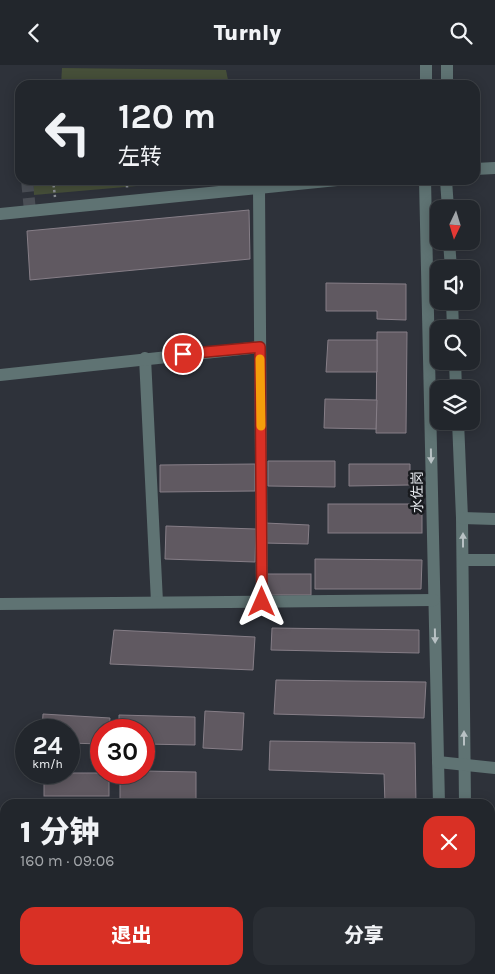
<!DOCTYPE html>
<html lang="zh">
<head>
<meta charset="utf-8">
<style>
  body { margin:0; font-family:Karla,"Noto Sans SC",sans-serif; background:#2a2e34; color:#f1f3f6; height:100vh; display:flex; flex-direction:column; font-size:19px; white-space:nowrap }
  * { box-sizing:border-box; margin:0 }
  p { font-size:16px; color:#a2a5a9 }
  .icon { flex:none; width:28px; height:28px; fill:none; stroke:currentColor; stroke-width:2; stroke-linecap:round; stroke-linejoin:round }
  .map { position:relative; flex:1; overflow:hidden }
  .panel { position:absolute; left:0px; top:734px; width:495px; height:176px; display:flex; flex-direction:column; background:#22262c; border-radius:15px 15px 0 0; box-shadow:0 2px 12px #0003,0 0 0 1px #3f4348 }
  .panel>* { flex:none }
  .guide { position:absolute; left:15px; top:15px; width:465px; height:105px; border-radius:15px; box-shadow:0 2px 12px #0003,0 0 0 1px #3f4348; background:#22262c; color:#f1f3f6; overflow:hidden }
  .needle { width:32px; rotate:184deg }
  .tools { position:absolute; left:430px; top:135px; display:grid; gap:10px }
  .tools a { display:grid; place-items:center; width:50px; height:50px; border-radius:10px; background:#22262c; box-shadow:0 2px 12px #0003,0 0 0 1px #3f4348; font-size:25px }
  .speed { position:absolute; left:15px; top:654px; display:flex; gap:10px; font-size:25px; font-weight:700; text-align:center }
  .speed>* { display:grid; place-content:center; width:65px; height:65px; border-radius:50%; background:#22262c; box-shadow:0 2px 12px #0003,0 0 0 1px #3f4348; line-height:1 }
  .speed small { font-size:12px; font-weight:400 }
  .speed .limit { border:8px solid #d22; background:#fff; color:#111 }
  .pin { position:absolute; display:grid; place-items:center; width:42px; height:42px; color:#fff; margin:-21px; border:2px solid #fff; border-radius:50%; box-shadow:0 1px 5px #0007 }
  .me { position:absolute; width:55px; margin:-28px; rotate:0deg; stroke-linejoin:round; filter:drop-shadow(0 0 4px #0008) }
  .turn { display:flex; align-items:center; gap:18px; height:105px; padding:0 20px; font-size:22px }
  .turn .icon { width:65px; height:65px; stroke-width:2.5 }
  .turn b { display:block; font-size:35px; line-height:42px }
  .round { display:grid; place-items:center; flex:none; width:52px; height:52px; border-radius:15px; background:#2a2e34 }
  .summary { display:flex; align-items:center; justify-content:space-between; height:85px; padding:0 20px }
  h1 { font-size:30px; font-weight:800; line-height:38px }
  .action { display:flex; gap:10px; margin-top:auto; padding:10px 20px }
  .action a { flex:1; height:58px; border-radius:15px; background:#d93025; color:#fff; font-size:20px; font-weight:800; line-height:58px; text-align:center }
  .action a+a { background:#2a2e34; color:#f1f3f6 }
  header { display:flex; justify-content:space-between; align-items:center; height:65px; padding:0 20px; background:#22262c; font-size:22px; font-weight:800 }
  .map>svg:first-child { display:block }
  .green { fill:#464f39 }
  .building { fill:#605961; stroke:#867e87 }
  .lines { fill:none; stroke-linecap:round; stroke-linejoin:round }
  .minor-tunnel { stroke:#4a4e55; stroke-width:12; stroke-dasharray:12 6; stroke-linecap:butt }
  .path { stroke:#8a8e94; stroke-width:2.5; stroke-dasharray:2.5 2.5; stroke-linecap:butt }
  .minor { stroke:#5f7373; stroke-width:12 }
  .oneway { fill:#b8c1c4 }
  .route-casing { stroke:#8d1f18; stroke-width:12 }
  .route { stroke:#d93025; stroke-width:9 }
  .slow { stroke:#f59e0b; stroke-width:9 }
  .labels { text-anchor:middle; stroke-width:5; stroke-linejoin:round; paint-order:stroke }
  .street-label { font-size:14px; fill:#e8ebf0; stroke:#181a1e }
</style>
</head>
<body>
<header><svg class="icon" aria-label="back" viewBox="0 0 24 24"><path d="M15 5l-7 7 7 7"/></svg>Turnly<svg class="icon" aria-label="search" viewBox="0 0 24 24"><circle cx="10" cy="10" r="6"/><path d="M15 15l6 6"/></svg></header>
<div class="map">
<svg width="495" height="909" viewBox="0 0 495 909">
  <rect width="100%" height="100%" fill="#2e323a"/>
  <g class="green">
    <polygon points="62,3 226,5 229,20 61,20"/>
    <polygon points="33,115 205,115 34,130"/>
  </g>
  <g class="building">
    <polygon points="249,145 250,194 30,215 27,166"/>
    <polygon points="326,218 406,219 406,255 377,254 377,246 326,246"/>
    <polygon points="377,267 407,267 406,368 376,368"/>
    <polygon points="328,275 377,275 377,307 326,307"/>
    <polygon points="325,334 377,335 376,364 324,363"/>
    <polygon points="268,396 335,396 335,422 268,421"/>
    <polygon points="255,399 255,426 160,427 160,400"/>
    <polygon points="349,399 410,399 410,420 349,421"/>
    <rect x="328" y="439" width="94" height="29"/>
    <polygon points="265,458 309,460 308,479 263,478"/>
    <polygon points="166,461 256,464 255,497 165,494"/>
    <polygon points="315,494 422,495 421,524 315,524"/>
    <rect x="267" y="509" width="44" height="21"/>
    <polygon points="272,563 419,565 419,588 271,585"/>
    <polygon points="114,565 255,572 253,605 110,599"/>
    <polygon points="276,615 426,617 424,653 274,649"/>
    <polygon points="205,646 244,648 242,685 203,683"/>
    <polygon points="43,649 110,653 109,665 101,665 101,679 69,678 69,665 42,665"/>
    <polygon points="119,650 195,652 195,680 144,679 144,665 119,665"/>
    <polygon points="270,676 415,678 416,739 385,739 384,709 269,705"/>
    <polygon points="144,706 196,707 196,736 120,735 120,708"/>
    <rect x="44" y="708" width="65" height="23"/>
    <polygon points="375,734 375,739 287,739 287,735"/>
    <polygon points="495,772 495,812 493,773"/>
    <rect x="490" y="837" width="5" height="22"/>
  </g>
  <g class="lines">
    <polyline class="minor-tunnel" points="27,115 30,146"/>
    <g class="path">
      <polyline points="53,115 55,132"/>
      <polyline points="127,115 127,123"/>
    </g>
    <g class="minor">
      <polyline points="426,20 426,0"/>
      <polyline points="447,20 447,0"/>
      <polyline points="475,104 495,103"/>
      <polyline points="425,115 439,739"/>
      <polyline points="446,115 448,144"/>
      <polyline points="259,123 262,537"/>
      <polyline points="0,149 337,115"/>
      <polyline points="449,176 451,204"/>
      <polyline points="452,236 453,264"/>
      <polyline points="145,293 157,537"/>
      <polyline points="455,296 456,324"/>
      <polyline points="0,310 260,282"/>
      <polyline points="458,356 462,453 465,739"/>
      <polyline points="462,453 495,454"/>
      <polyline points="463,495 495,495"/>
      <polyline points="0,539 434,535"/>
      <polyline points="438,697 495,703"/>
      <polyline points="0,896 5,894"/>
      <polyline points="448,905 449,909"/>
      <polyline points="475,905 475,909"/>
    </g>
  </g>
  <defs><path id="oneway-solid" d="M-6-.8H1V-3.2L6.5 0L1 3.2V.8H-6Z" transform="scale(1.25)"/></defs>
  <g class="oneway">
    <use href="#oneway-solid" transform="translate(431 391) rotate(89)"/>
    <use href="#oneway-solid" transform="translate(463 475) rotate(-90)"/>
    <use href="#oneway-solid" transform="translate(435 571) rotate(89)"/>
    <use href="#oneway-solid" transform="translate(464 673) rotate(-90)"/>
  </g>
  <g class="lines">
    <g class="route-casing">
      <polyline id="route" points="183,289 260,282 262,537"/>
    </g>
    <use href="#route" class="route"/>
    <polyline class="slow" points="260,294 261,361"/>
  </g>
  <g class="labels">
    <g class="street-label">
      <text transform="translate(417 427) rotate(-91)" y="5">水佐岗</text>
    </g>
  </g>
</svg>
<div class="tools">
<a><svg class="needle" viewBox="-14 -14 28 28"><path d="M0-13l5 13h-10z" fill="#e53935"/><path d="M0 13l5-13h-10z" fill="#a2a5a9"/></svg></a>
<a><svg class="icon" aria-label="sound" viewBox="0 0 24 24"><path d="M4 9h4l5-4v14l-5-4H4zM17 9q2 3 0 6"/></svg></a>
<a><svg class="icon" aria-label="search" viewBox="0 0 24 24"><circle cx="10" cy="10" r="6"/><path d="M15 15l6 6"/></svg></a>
<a><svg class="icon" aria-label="layers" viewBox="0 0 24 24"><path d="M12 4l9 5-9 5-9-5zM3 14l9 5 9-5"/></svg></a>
</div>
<div class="speed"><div>24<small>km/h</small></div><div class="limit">30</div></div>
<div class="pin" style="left:183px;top:289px;background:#d93025"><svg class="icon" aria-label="arrive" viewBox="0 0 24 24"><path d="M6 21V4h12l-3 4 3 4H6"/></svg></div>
<svg class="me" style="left:262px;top:537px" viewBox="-20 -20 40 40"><path d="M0-17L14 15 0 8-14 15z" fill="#d93025" stroke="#fff" stroke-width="4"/></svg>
<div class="guide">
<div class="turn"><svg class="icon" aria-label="left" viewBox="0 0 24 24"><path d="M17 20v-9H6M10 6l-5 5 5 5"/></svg><div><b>120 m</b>左转</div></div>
</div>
<section class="panel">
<div class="summary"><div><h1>1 分钟</h1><p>160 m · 09:06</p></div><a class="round" style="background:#d93025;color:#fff"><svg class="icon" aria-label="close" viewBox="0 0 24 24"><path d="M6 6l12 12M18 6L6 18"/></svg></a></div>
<div class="action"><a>退出</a><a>分享</a></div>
</section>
</div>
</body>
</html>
